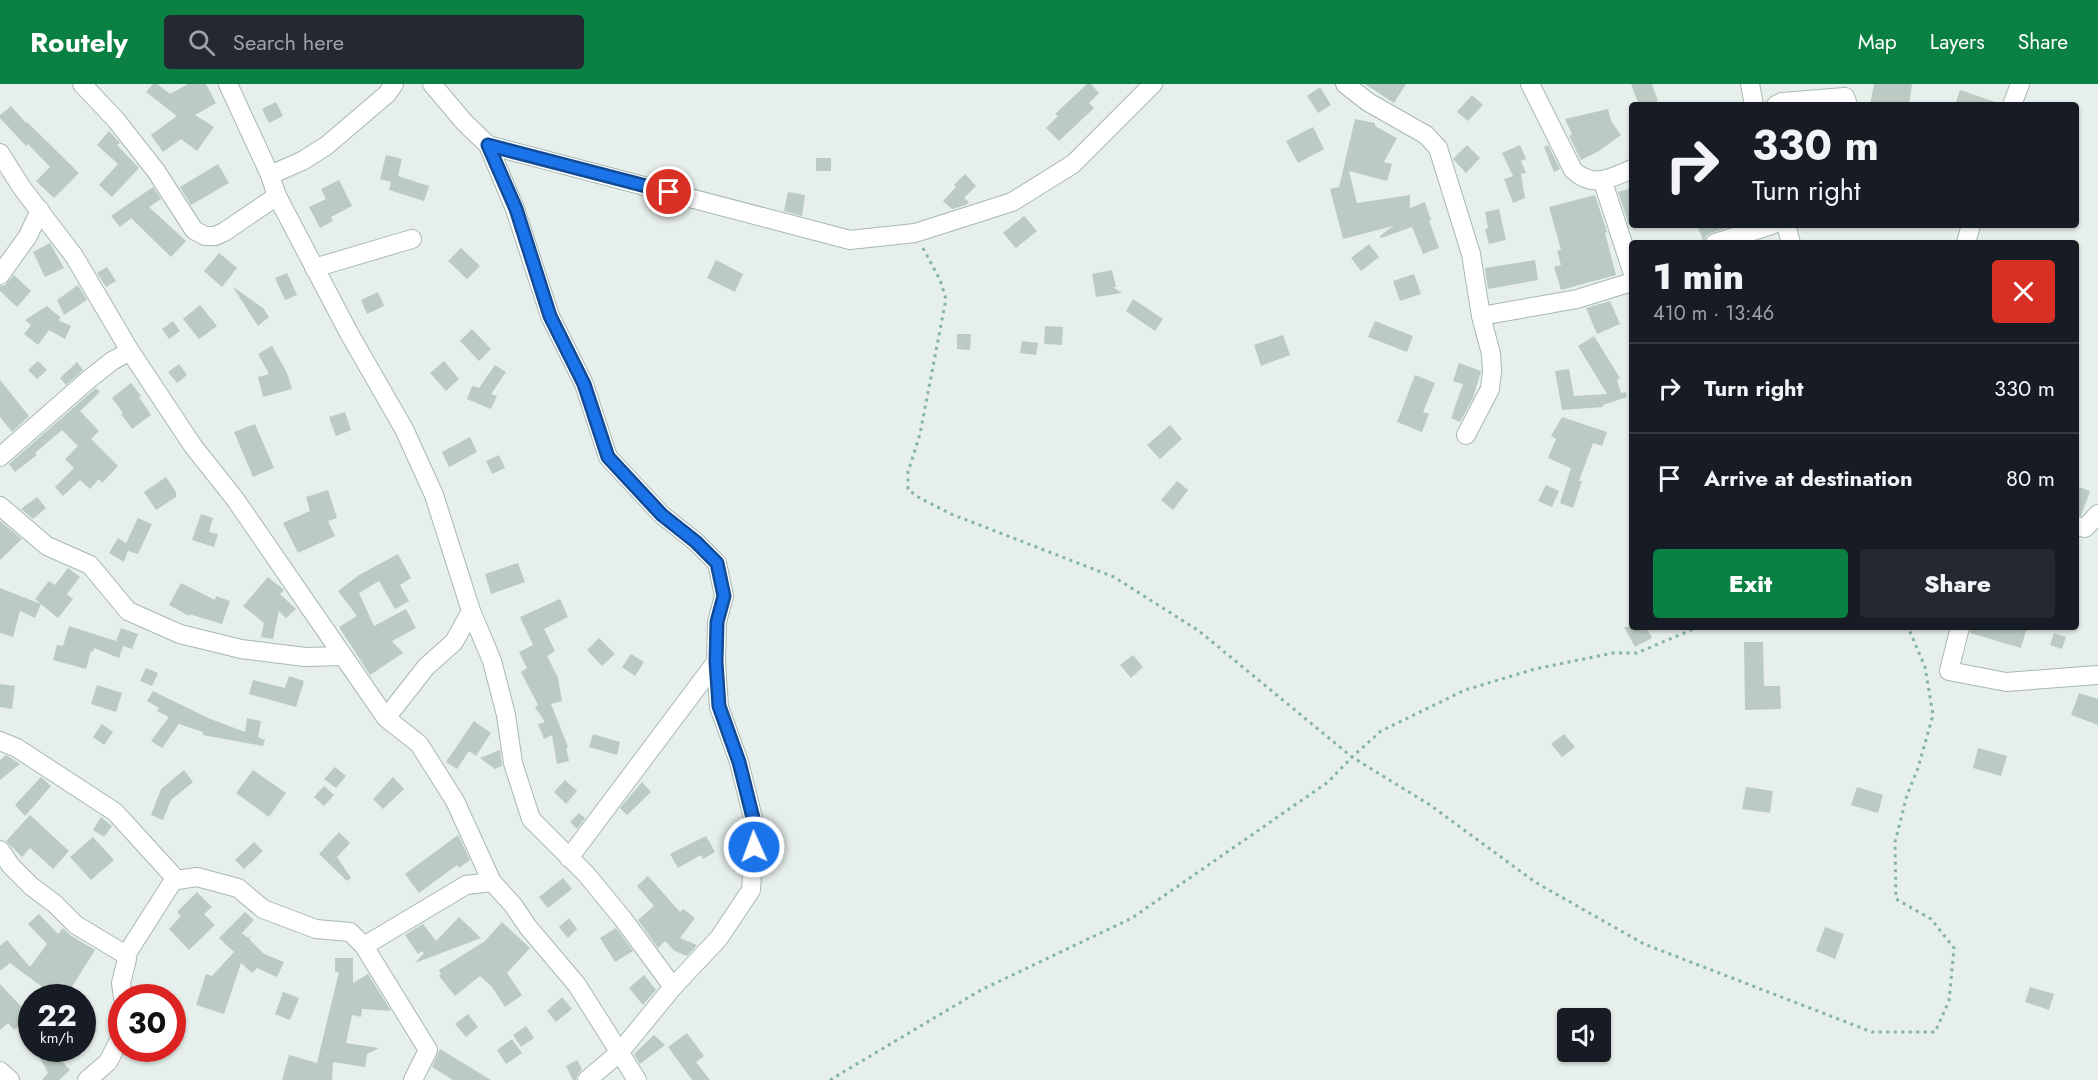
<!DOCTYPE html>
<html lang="en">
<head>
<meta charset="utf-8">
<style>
  body { margin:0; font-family:Jost,sans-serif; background:#242831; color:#f1f3f6; height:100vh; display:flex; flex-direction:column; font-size:22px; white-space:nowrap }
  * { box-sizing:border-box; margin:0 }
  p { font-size:20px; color:#9ea1a6 }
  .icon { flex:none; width:33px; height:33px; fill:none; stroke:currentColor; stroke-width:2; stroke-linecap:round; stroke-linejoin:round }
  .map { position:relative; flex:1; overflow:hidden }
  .details { position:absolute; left:1629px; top:156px; width:450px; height:390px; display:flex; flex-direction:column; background:#171b24; border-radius:6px; box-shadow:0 2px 4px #0004 }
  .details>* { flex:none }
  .top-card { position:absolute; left:1629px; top:18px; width:450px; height:126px; border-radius:6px; box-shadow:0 2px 4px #0004; background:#171b24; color:#f1f3f6; overflow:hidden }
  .tools { position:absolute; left:1557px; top:924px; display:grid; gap:12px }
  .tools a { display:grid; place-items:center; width:54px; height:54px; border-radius:6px; background:#171b24; box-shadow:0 2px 4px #0004; font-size:30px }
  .speed { position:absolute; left:18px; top:900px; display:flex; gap:12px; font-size:30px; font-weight:700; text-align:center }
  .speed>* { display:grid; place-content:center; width:78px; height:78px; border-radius:50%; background:#171b24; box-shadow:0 2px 4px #0004; line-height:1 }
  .speed small { font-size:15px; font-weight:400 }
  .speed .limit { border:9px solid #d22; background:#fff; color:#111 }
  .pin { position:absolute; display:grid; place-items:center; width:51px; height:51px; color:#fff; margin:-26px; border:3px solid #fff; border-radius:50%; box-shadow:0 2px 6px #0007 }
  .me { position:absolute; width:66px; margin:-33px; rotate:358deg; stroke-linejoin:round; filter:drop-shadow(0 0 4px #0008) }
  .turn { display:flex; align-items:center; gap:21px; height:126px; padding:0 24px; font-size:27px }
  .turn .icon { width:78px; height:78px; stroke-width:2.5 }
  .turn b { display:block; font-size:42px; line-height:51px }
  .round { display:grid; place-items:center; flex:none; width:63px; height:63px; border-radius:6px; background:#242831 }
  .overview { display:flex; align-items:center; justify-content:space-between; height:102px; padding:0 24px }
  h1 { font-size:36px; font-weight:800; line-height:45px }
  .primary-button { display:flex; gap:12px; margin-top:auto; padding:12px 24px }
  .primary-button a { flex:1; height:69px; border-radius:6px; background:#0b8043; color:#fff; font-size:24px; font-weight:800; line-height:69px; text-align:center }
  .primary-button a+a { background:#242831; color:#f1f3f6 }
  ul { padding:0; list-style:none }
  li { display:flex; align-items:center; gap:18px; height:90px; padding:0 24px; border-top:2px solid #363941 }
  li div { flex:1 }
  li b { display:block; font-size:22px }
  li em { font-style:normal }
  header { display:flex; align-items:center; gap:36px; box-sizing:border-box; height:84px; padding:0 30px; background:#0b8043; color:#fff }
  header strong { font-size:28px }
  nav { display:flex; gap:33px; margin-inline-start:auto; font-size:21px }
  .search { width:420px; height:54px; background:#242831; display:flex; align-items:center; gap:15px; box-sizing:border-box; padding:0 21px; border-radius:6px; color:#9ea1a6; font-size:22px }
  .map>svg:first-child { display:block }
  .building { fill:#bbcac4 }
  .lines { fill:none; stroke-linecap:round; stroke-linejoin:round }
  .minor-casing { stroke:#a8b8b2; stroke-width:20 }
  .path { stroke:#86b3a5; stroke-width:3; stroke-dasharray:3 4.5; stroke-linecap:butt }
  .minor { stroke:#fff; stroke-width:18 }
  .route-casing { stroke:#114b97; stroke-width:15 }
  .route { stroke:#1a73e8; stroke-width:10 }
</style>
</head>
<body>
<header>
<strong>Routely</strong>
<div class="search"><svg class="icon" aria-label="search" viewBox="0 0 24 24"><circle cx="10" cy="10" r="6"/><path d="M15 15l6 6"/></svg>Search here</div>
<nav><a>Map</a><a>Layers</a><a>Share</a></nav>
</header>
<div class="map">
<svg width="2098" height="996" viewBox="0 0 2098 996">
  <rect width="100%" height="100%" fill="#e6efeb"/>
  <g class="building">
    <polygon points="153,0 157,0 170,10 188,0 206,0 216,19 195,31 214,43 197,67 181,55 163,68 151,51 177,32 146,8"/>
    <polygon points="1087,0 1091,0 1099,9 1089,19 1094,24 1059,57 1046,44 1058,32 1055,30"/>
    <polygon points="1365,0 1406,0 1394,19"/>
    <polygon points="1631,0 1652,0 1658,17 1648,21 1639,21"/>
    <polygon points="1874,0 1912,0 1909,21 1870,21"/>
    <polygon points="1320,3 1331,21 1318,29 1307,12"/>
    <polygon points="1960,6 1998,19 1998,21 1955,21"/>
    <polygon points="1472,11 1483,21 1468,37 1457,28"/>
    <polygon points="276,18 283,32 269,39 262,25"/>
    <polygon points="11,22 26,39 27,38 79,89 54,114 36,97 50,83 28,60 26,62 0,34 0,31"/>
    <polygon points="1608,25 1611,37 1621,51 1599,67 1581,76 1569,52 1572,50 1565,35"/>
    <polygon points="1355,35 1375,39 1375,42 1397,54 1384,78 1392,80 1387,97 1349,87 1357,119 1410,111 1410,124 1425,118 1431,136 1429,137 1439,164 1423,170 1412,143 1381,154 1380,152 1393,142 1343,155 1330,105 1339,103"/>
    <polygon points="1313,43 1324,65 1298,79 1286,57"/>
    <polygon points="109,47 120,59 117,61 139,84 112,113 99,101 118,80 97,61"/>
    <polygon points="1467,61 1480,74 1466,89 1453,75"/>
    <polygon points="1520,61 1526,75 1521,77 1526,89 1521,90 1525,114 1513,119 1504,95 1513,92 1502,69"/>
    <polygon points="1548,61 1560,85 1554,88 1544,63"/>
    <polygon points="386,71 402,75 398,92 429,102 424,117 389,106 391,98 380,95"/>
    <rect x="816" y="74" width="15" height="13"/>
    <polygon points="218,80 229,99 191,121 180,103"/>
    <polygon points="965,90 976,102 964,114 969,118 966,121 952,125 943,117 956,103 954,101"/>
    <polygon points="339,96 352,122 331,133 333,137 320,144 309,123 326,115 321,105"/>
    <polygon points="153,103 161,115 149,123 186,157 171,173 131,134 120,143 111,132"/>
    <polygon points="1632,104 1632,140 1629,141 1618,108"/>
    <polygon points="788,108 805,111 802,132 784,127"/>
    <polygon points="1595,111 1607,148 1605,149 1616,191 1561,206 1554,183 1561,181 1557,167 1561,166 1549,123"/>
    <polygon points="1499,125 1506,156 1489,160 1485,145 1488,144 1485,128"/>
    <polygon points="1024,132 1037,147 1016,164 1003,149"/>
    <polygon points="1697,141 1735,141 1711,149 1706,152 1704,159"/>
    <polygon points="50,159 64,184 45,193 33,168"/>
    <polygon points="1369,160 1379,173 1361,187 1351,174"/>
    <polygon points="461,164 480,182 467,195 448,177"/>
    <polygon points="219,169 237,184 222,203 204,187"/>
    <polygon points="716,176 743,190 735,208 707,194"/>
    <polygon points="1535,176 1538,196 1488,205 1485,184"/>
    <polygon points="107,183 116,197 106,203 97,189"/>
    <polygon points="1112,186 1116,203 1113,203 1122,209 1096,213 1092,190"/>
    <polygon points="287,189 297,211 285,216 275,194"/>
    <polygon points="1414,190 1421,210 1400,217 1393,197"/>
    <polygon points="14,191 31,207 17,223 0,207 0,202 5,201"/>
    <polygon points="78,201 87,216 64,231 57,216"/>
    <polygon points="233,203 263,224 269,233 258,242"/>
    <polygon points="378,208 384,222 367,230 361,216"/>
    <polygon points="1133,215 1163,235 1155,247 1126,227"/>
    <polygon points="1610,217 1620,240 1597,250 1586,224"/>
    <polygon points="200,221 217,242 199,255 183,235"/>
    <polygon points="47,222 61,234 58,236 71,242 65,255 49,246 38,261 24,250 31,241 25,236"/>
    <polygon points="173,237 180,247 169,255 162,245"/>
    <polygon points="1375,237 1413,252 1407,268 1368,253"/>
    <polygon points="1045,242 1063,243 1062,261 1044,260"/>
    <polygon points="472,245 491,265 479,277 460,257"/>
    <polygon points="957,250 971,250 970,266 957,265"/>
    <polygon points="1283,251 1290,271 1261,282 1254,261"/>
    <polygon points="1594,252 1620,294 1617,296 1621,309 1626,308 1627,313 1603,321 1603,323 1562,326 1555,287 1569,285 1574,312 1607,310 1578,262"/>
    <polygon points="1022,257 1038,259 1036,271 1020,269"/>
    <polygon points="272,262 287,289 292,305 263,313 258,293 269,290 258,270"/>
    <polygon points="38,277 47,286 37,295 28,286"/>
    <polygon points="444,277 459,295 446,307 430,289"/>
    <polygon points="77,278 83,286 66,301 60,294"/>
    <polygon points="1459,279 1481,287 1473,314 1460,338 1451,334 1463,300 1453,297"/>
    <polygon points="179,280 187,291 177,299 168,288"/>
    <polygon points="495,281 506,288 491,310 497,312 491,325 467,315 472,302 479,304"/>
    <polygon points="1415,291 1435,299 1423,328 1429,330 1422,348 1397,338"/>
    <polygon points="0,296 29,332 12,348 0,333"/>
    <polygon points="131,299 141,312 139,313 151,331 132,345 121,330 123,329 112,314"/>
    <polygon points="96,304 100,308 80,327 99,347 91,355 118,382 102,399 99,395 90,405 80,396 63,412 55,403 74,384 65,375 78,362 62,346 35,369 37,371 15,388 9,380"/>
    <polygon points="345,328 351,346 336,352 329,333"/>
    <polygon points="1562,333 1607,348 1602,362 1593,359 1579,397 1582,397 1573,424 1560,419 1571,384 1548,374 1556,355 1551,352"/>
    <polygon points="255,340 274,384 253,393 234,348"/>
    <polygon points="1170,341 1182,355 1160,375 1147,361"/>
    <polygon points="470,353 477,368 449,383 442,368"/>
    <polygon points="499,371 505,384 492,390 486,377"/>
    <polygon points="166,393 176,408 176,413 156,426 144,408"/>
    <polygon points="1177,397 1188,406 1173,426 1161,416"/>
    <polygon points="1546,401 1559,407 1552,423 1538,417"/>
    <polygon points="2076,402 2090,407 2081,432 2076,431"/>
    <polygon points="328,406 337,434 328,437 335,452 298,469 283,439 310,427 306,413"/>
    <polygon points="37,413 46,424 33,435 21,425"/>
    <polygon points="201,430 213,434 209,448 218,450 214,463 192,456"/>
    <polygon points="138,434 152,440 138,470 128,467 124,478 109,469 118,454 126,459"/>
    <polygon points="0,437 22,455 0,476"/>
    <polygon points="398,470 411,494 400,501 409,517 395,525 379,497 359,509 374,542 406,525 416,544 392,557 403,569 370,591 339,543 357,532 338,507 359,491"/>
    <polygon points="518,479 525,498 491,510 485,490"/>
    <polygon points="68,484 80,493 67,510 73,515 58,534 41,520 35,534 20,527 13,553 0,549 0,504 41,520 35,515 49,497 55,501"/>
    <polygon points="268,493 284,506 280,510 296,525 286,534 279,527 273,555 261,553 264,539 243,522"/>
    <polygon points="181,499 215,516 216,512 230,517 222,540 189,530 189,532 169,521"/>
    <polygon points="560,515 568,533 544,545 555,567 547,572 558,594 562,617 551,620 568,663 566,664 569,677 557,680 552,651 544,655 538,640 545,638 535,623 538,621 521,588 527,584 519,568 533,561 520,533"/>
    <polygon points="69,542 116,557 121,544 138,550 132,565 123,562 119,574 94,564 93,568 91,567 86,585 53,576 57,561 63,562"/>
    <polygon points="1624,543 1646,543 1652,554 1635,563"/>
    <polygon points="1971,543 2027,543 2021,564 1970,549"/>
    <polygon points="2054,549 2066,553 2062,565 2050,561"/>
    <polygon points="599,554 615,570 602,582 587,566"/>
    <polygon points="1744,558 1763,558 1764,602 1780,602 1781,625 1745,626"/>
    <polygon points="631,570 644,578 635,592 622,583"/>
    <polygon points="1133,571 1143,583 1131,594 1120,581"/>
    <polygon points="146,584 158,589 152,602 140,597"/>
    <polygon points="289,592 304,597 296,623 249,610 253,596 285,604"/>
    <polygon points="0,600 15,602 12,625 0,623"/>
    <polygon points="97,601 122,609 116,628 91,620"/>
    <polygon points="153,607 208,634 245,648 247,634 261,637 258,653 265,656 263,662 203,651 203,648 179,640 162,664 151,657 169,633 157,627 159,624 147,617"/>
    <polygon points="2079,609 2098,615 2098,641 2071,631"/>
    <polygon points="474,637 491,649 476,672 469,667 457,685 446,678"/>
    <polygon points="102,640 113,648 104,661 93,653"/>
    <polygon points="593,650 620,658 617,671 589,663"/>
    <polygon points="1564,650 1575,663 1562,673 1551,660"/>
    <polygon points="1978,664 2007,672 2001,692 1973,684"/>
    <polygon points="500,666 502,682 495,685 480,674"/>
    <polygon points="6,671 20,680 0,696 0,676"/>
    <polygon points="335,683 346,692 336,704 324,695"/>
    <polygon points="184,686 193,698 171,716 163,736 151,731 161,705"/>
    <polygon points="253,686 286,709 269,733 236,709"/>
    <polygon points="41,693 51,702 25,732 15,721"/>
    <polygon points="393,693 404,705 383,725 373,715"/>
    <polygon points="565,696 577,707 566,720 554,708"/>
    <polygon points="642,698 651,708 627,731 620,724"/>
    <polygon points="324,702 334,711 324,722 314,713"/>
    <polygon points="1746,703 1773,707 1770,729 1742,725"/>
    <polygon points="1857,703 1883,711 1878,729 1851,721"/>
    <polygon points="579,729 585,734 577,745 570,738"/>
    <polygon points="30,731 69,767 53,785 30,764 22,773 6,757"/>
    <polygon points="101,733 112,742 104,753 93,746"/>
    <polygon points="339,748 350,759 337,773 351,794 347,797 319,770"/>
    <polygon points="458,751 470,776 459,784 457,781 419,809 405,790"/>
    <polygon points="706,752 715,768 703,775 701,771 678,784 670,770"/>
    <polygon points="93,753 114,776 91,796 70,773"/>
    <polygon points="254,758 263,767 244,785 235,776"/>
    <polygon points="648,792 680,828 683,825 695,834 680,854 697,861 687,872 675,867 665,857 658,864 638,836 654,822 637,802"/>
    <polygon points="563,794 572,805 548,824 539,813"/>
    <polygon points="197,808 212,823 204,830 215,841 189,866 169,845 181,832 177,828"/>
    <polygon points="245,828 254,836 242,849 248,854 251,851 249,855 264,870 284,878 277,893 257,884 252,889 241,879 224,930 196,921 206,890 212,892 234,868 219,854"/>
    <polygon points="39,830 58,850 63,844 70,851 95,866 70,906 63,899 53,911 10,879 0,887 0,862 7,856 30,883 47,860 28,840"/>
    <polygon points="459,833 481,854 415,879 424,869 422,867 418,870 405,851 423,840 436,857"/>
    <polygon points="569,834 577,845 568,854 559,843"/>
    <polygon points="502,838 530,864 507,889 522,911 505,923 492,903 480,892 455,912 439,892 441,890 439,886 485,857"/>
    <polygon points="1825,843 1844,850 1835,875 1816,867"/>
    <polygon points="616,844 633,867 615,878 600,854"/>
    <polygon points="335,874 353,874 353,899 368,890 391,927 362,925 361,933 352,931 346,959 379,964 367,970 365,983 333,978 332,996 282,996 289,971 317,979 339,888 335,888"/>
    <polygon points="644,891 656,906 643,921 629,904"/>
    <polygon points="0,900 32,934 32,959 21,940 14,946 8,939 0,946"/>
    <polygon points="2030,903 2054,910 2049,926 2025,918"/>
    <polygon points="283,908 299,914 290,936 275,930"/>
    <polygon points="562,913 572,925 556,938 547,927"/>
    <polygon points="468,930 478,943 466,953 455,940"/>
    <polygon points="526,942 534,954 521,963 513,951"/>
    <polygon points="687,949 704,972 696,978 710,996 692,996 668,963"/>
    <polygon points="654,951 665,961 640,980 634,970"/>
    <polygon points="512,955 522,969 506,980 497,966"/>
    <polygon points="35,964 81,964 61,976 70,986 59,996 42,996 48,989"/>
    <polygon points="440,965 491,996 453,996 432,983"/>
    <polygon points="577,976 582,985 577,992 576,996 573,996 566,982"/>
  </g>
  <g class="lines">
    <g class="minor-casing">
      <g id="minor">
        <polyline points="82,0 116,36 156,87 194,146 205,152 215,152 224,148 277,112"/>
        <polyline points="228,0 270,91 277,112 350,251 404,345 434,411 471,527 454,558 426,583 386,634"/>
        <polyline points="432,0 465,39 488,61 515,125 550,232 584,300 608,373 662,431 696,458 717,479 724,512 717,538 716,578 719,623 739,678 755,742 751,806 719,854 673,903 619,969 587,996"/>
        <polyline points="1345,0 1368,18 1426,51 1438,64 1471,170 1481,232 1491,270 1492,287 1490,305 1466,351"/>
        <path d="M1530 0 1573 86C1593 105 1611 94 1632 85"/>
        <polyline points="1750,0 1754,21"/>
        <polyline points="1776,21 1782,18 1845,13 1848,21"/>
        <polyline points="2012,21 2020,0"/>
        <polyline points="488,61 850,156 915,149 1012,118 1073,80 1153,0"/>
        <polyline points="0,69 22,104 74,172 130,267 193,362 235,415 386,634 419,660 455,717 492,798 513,821 528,843 577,901 637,996"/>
        <polyline points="270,91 302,77 326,62 387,10 394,0"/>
        <polyline points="1603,98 1632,187"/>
        <polyline points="1786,141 1791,159"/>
        <polyline points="1715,159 1772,141"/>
        <polyline points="1966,159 1971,141"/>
        <polyline points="314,184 412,155"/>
        <polyline points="0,191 28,152 40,126"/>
        <polyline points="1481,232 1577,215 1632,198"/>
        <polyline points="0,373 88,296 112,277 130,267"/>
        <polyline points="0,422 47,462 90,481 128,527 180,550 241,565 305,573 342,572"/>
        <polyline points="2076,442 2085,444 2098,430"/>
        <polyline points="471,527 492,577 506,631 513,679 531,735 586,790 623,835 673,903"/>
        <polyline points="1960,543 1949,587 2006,598 2098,591"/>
        <polyline points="0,657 17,664 115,728 177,796 197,793 238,804 263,825 316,845 350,848 364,862 466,801 492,798"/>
        <polyline points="0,766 11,782 31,802 55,820 76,841 126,871"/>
        <polyline points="569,774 716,578"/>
        <polyline points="364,862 428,966 413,996"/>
        <polyline points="123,914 121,899 127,875 126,871 175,794 177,796"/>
        <polyline points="0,987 10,996"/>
        <polyline points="87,996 108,978 122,951"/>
      </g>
    </g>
    <g class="path">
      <polyline points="923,164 940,196 946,215 920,350 908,388 908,405 916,412 951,430 1114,493 1199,547 1352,673 1430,721 1535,798 1644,860 1872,948 1935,948 1949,917 1954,864 1931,835 1896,815 1895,758 1907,711 1918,684 1933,631 1925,583 1908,543"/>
      <polyline points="830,996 981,906 1132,834 1328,698 1352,673 1381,647 1465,606 1535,585 1613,569 1637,569 1698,543"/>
    </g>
    <use href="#minor" class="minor"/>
  </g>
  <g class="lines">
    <g class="route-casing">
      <polyline id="route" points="669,108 488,61 516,125 550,232 584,300 608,373 662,431 696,458 717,479 724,512 717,538 716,578 719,622 739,678 755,742 754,763"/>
    </g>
    <use href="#route" class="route"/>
  </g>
</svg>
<div class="tools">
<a><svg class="icon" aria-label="sound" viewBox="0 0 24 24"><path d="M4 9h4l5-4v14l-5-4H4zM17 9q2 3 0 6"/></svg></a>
</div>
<div class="speed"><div>22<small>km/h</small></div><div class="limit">30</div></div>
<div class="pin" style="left:669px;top:108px;background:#d93025"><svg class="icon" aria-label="arrive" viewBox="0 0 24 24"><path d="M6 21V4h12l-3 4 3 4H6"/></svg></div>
<svg class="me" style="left:754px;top:763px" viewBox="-20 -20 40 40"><circle r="17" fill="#1a73e8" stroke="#fff" stroke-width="3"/><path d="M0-11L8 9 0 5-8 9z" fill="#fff"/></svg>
<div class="top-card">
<div class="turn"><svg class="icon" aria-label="right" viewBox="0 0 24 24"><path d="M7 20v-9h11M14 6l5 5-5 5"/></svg><div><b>330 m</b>Turn right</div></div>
</div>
<section class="details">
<div class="overview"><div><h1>1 min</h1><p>410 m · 13:46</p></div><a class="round" style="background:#d93025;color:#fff"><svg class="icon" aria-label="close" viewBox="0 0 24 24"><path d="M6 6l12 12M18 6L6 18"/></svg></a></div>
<ul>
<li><svg class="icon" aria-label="right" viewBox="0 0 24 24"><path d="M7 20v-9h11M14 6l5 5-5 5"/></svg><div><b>Turn right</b></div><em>330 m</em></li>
<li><svg class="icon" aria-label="arrive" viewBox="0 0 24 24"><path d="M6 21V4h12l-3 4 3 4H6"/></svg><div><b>Arrive at destination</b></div><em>80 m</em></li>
</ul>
<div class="primary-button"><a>Exit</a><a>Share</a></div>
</section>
</div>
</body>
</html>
